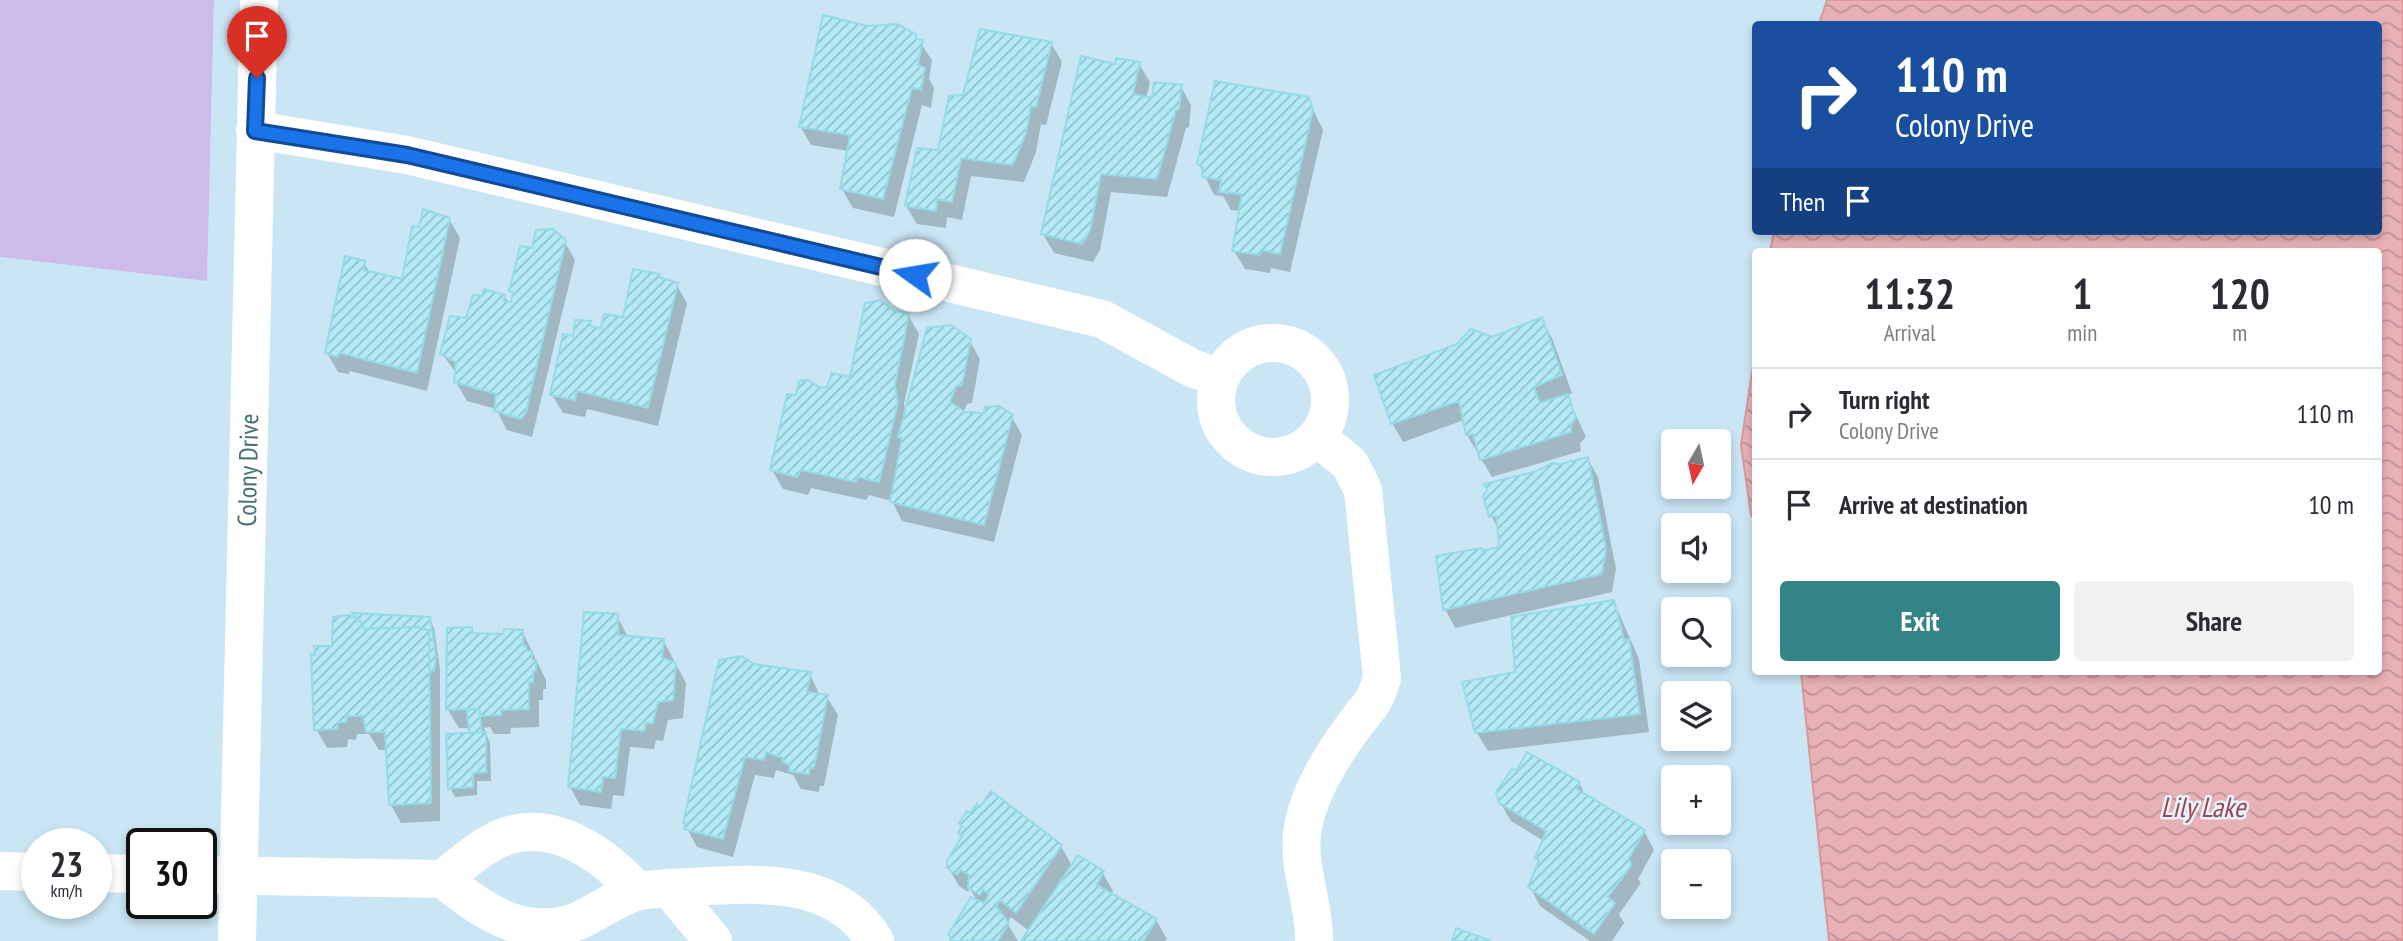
<!DOCTYPE html>
<html lang="en">
<head>
<meta charset="utf-8">
<style>
  body { margin:0; font-family:"PT Sans Narrow",sans-serif; background:#f2f2f3; color:#2b2b33; height:100vh; display:flex; flex-direction:column; font-size:26px; white-space:nowrap }
  * { box-sizing:border-box; margin:0 }
  p { font-size:23px; color:#7c7c81 }
  .icon { flex:none; width:38px; height:38px; fill:none; stroke:currentColor; stroke-width:2; stroke-linecap:round; stroke-linejoin:round }
  .map { position:relative; flex:1; overflow:hidden }
  .side { position:absolute; left:1752px; top:248px; width:630px; height:427px; display:flex; flex-direction:column; background:#fff; border-radius:7px; box-shadow:0 4px 10px #0003 }
  .side>* { flex:none }
  .hud { position:absolute; left:1752px; top:21px; width:630px; height:214px; border-radius:7px; box-shadow:0 4px 10px #0003; background:#1a4fa0; color:#fff; overflow:hidden }
  .needle { width:46px; rotate:189deg }
  .tools { position:absolute; left:1661px; top:429px; display:grid; gap:14px }
  .tools a { display:grid; place-items:center; width:70px; height:70px; border-radius:7px; background:#fff; box-shadow:0 4px 10px #0003; font-size:35px }
  .speed { position:absolute; left:21px; top:828px; display:flex; gap:14px; font-size:35px; font-weight:700; text-align:center }
  .speed>* { display:grid; place-content:center; width:91px; height:91px; border-radius:50%; background:#fff; box-shadow:0 4px 10px #0003; line-height:1 }
  .speed small { font-size:18px; font-weight:400 }
  .speed .limit { border:4px solid #111; border-radius:10px; background:#fff; color:#111 }
  .pin { position:absolute; display:grid; place-items:center; width:60px; height:60px; color:#fff; margin:-72px -30px; border-radius:50% 50% 50% 0; rotate:-45deg; box-shadow:0 0 7px #0007 }
  .pin .icon { rotate:45deg }
  .me { position:absolute; width:77px; margin:-38px; rotate:283deg; stroke-linejoin:round; filter:drop-shadow(0 0 5px #0008) }
  .turn { display:flex; align-items:center; gap:24px; height:147px; padding:0 28px; font-size:32px }
  .turn .icon { width:91px; height:91px; stroke-width:2.5 }
  .turn b { display:block; font-size:49px; line-height:60px }
  .then { display:flex; align-items:center; height:66px; padding:0 28px; background:#0003; gap:14px; font-size:26px }
  .eta { display:flex; justify-content:space-evenly; align-items:center; height:119px; text-align:center }
  .eta b { font-size:42px; font-weight:700; line-height:49px }
  .action { display:flex; gap:14px; margin-top:auto; padding:14px 28px }
  .action a { flex:1; height:80px; border-radius:7px; background:#328487; color:#fff; font-size:28px; font-weight:700; line-height:80px; text-align:center }
  .action a+a { background:#f2f2f3; color:#2b2b33 }
  ul { padding:0; list-style:none }
  li { display:flex; align-items:center; gap:21px; height:91px; padding:0 28px; border-top:2px solid #e1e1e2 }
  li div { flex:1 }
  li b { display:block; font-size:26px }
  li em { font-style:normal }
  .map>svg:first-child { display:block }
  .residential { fill:#cae5f3; fill-rule:evenodd }
  .green { fill:#cdbceb }
  .water { fill:url(#water-waves); stroke:#da979c; stroke-width:2 }
  .shadow { fill:#0003 }
  .building { fill:url(#building-hatch); stroke:#93dce8; stroke-width:2 }
  .lines { fill:none; stroke-linecap:round; stroke-linejoin:round }
  .minor { stroke:#fff; stroke-width:38 }
  .route-casing { stroke:#114b97; stroke-width:18 }
  .route { stroke:#1a73e8; stroke-width:12 }
  .labels { text-anchor:middle; stroke-width:5; stroke-linejoin:round; paint-order:stroke }
  .street-label { font-size:26px; fill:#456f74; stroke:#e5f5ff }
  .water-label { font-size:28px; font-style:italic; fill:#9f454b; stroke:#e5f5ff }
</style>
</head>
<body>
<div class="map">
<svg width="2403" height="941" viewBox="0 0 2403 941">
  <defs>
    <pattern id="water-waves" width="16" height="10" patternUnits="userSpaceOnUse" patternTransform="scale(1.75)"><rect width="16" height="10" fill="#e8b1b6"/><path d="M0 5q4-4 8 0t8 0" fill="none" stroke="#be9499"/></pattern>
    <pattern id="building-hatch" width="6" height="6" patternUnits="userSpaceOnUse" patternTransform="scale(1.75)"><rect width="6" height="6" fill="#b3eaf5"/><path d="M-1 1l2-2M0 6l6-6M5 7l2-2" fill="none" stroke="#93c2cb"/></pattern>
  </defs>
  <rect width="100%" height="100%" fill="#ddf2fe"/>
  <path class="residential" d="M214 0H1827L1819 24H1755V231H1774L1770 252H1755V353L1741 445 1751 515 1755 521V672H1801L1829 941H0V257L207 281ZM1673 441H1718V486H1673ZM1673 525H1718V570H1673ZM1673 609H1718V654H1673ZM1673 693H1718V738H1673ZM1673 777H1718V822H1673ZM37 844H96V903H37ZM142 844H201V903H142ZM1673 861H1718V906H1673Z"/>
  <polygon class="green" points="0,0 214,0 207,281 0,257"/>
  <g class="water">
    <polygon points="1827,0 2403,0 2403,941 1829,941 1801,672 2378,672 2378,252 1770,252 1774,231 2378,231 2378,24 1819,24"/>
    <polygon points="1755,353 1755,521 1751,515 1741,445"/>
  </g>
  <g class="shadow">
    <polygon points="866,28 915,35 932,60 929,79 934,88 931,108 922,105 894,217 853,208 842,189 849,151 811,145 800,126"/>
    <polygon points="1051,43 1062,62 1046,125 1041,124 1036,152 1024,182 971,176 962,220 947,217 946,228 917,224 906,206 939,152 964,97"/>
    <polygon points="1139,64 1150,82 1146,99 1153,101 1181,87 1191,105 1189,127 1186,128 1167,197 1111,192 1100,250 1093,262 1054,253 1043,234 1117,66"/>
    <polygon points="1308,99 1323,130 1290,272 1271,268 1270,273 1245,269 1234,251 1241,211 1231,210 1223,196 1214,195 1199,164"/>
    <polygon points="449,219 460,238 427,391 350,371 349,374 338,372 327,353 364,263 370,273 404,281 420,228"/>
    <polygon points="564,241 575,260 532,437 507,430 496,409 467,401 456,382 457,374 442,354 467,320 504,297 512,304 514,296 511,291 533,250"/>
    <polygon points="659,276 661,280 676,284 687,303 658,426 587,409 585,417 563,413 552,395 574,338 590,322 593,329 603,330 624,319"/>
    <polygon points="892,311 908,315 919,334 904,404 906,413 969,340 980,359 972,403 967,404 963,413 1011,416 1022,435 994,542 902,521 892,501 869,495 866,500 811,488 808,495 783,489 772,470 797,397 851,379"/>
    <polygon points="1541,319 1552,338 1572,393 1567,396 1586,437 1580,443 1581,451 1492,477 1467,435 1464,420 1403,442 1392,423 1492,339"/>
    <polygon points="1588,459 1598,477 1616,569 1612,592 1455,628 1445,609 1500,549 1499,530 1491,516 1489,491"/>
    <polygon points="1614,602 1639,659 1649,732 1488,751 1477,733 1464,683 1517,673"/>
    <polygon points="355,615 429,619 434,628 440,669 440,821 401,823 391,805 387,750 379,750 369,734 357,734 356,740 348,739 347,747 327,748 316,729 334,648 360,623"/>
    <polygon points="617,616 628,637 663,640 686,683 683,718 668,720 663,741 656,740 654,749 630,747 624,796 613,795 611,809 580,805 570,787"/>
    <polygon points="471,629 474,635 504,636 522,631 546,680 546,689 543,689 543,700 539,700 539,727 511,728 510,734 494,734 490,727 484,728 490,743 491,781 477,781 477,795 455,797 450,788 471,735 471,728 459,728 448,710"/>
    <polygon points="754,665 810,674 820,696 827,697 838,715 824,786 820,786 819,792 801,789 793,775 776,770 774,778 755,775 733,857 697,847 684,823"/>
    <polygon points="1579,783 1586,796 1644,831 1654,850 1638,879 1641,883 1619,914 1624,923 1612,941 1590,941 1540,906 1530,887 1540,863 1537,858 1544,841 1511,821 1500,802"/>
    <polygon points="1061,846 1072,866 1102,872 1113,891 1111,895 1156,920 1167,939 1165,941 1023,941 1029,931 1011,917 1007,923 1018,941 951,941 950,935 978,902 970,889 968,892 959,886 948,867"/>
  </g>
  <g class="building">
    <polygon points="823,15 867,26 897,24 916,34 916,39 923,40 918,65 925,68 921,90 912,88 883,199 840,189 850,135 799,127"/>
    <polygon points="980,29 1052,42 1036,107 1031,106 1026,133 1013,165 961,158 952,202 937,199 936,211 905,206 917,148 938,150 949,96 963,95"/>
    <polygon points="1081,56 1115,64 1116,58 1140,62 1133,94 1152,98 1154,82 1182,85 1179,109 1176,110 1157,179 1101,174 1090,231 1082,244 1041,234"/>
    <polygon points="1215,81 1309,97 1313,110 1280,254 1261,250 1260,255 1232,251 1242,194 1219,192 1221,180 1202,177 1203,167 1197,164"/>
    <polygon points="423,209 450,218 417,373 340,353 338,357 325,353 345,256 365,261 364,270 402,279 412,226 419,227"/>
    <polygon points="553,229 566,240 526,412 521,419 494,411 496,394 454,382 456,362 440,354 450,316 466,318 473,295 482,296 484,289 505,295 504,301 511,302 513,293 509,291 520,246 532,248 536,230"/>
    <polygon points="633,269 660,274 659,277 678,283 648,408 577,391 575,400 550,395 563,334 573,336 575,320 591,321 590,326 601,328 604,314 623,317"/>
    <polygon points="880,300 893,310 909,314 895,385 898,403 879,482 858,477 856,482 801,470 797,477 770,470 787,394 796,395 799,381 809,380 819,387 827,387 832,373 850,377 865,303"/>
    <polygon points="1542,317 1562,375 1534,387 1540,403 1568,394 1576,418 1571,424 1571,432 1480,460 1473,434 1466,435 1459,401 1391,424 1374,375 1457,344 1471,329 1492,337"/>
    <polygon points="951,325 971,339 962,385 956,386 950,402 965,412 984,413 985,407 999,406 1013,415 984,525 890,502 902,438 898,437 927,328"/>
    <polygon points="1588,457 1606,549 1602,574 1443,610 1436,556 1481,548 1483,551 1498,547 1499,544 1496,516 1489,517 1483,496 1487,490 1484,484 1537,471 1552,463 1561,464"/>
    <polygon points="1614,600 1624,640 1629,639 1640,714 1475,733 1462,682 1515,672 1511,617"/>
    <polygon points="584,612 618,614 618,635 664,639 662,658 676,663 673,700 658,702 653,723 646,723 644,731 621,729 615,778 603,777 601,792 568,787"/>
    <polygon points="352,613 430,617 436,658 434,671 429,672 429,631 419,627 364,629 362,623"/>
    <polygon points="350,615 362,623 364,629 419,627 429,631 431,803 389,805 385,732 366,732 363,716 347,716 346,722 338,722 337,729 314,730 311,654 315,655 314,646 332,646 333,617"/>
    <polygon points="472,627 472,633 503,634 504,629 523,630 523,646 526,646 526,651 532,651 532,660 536,660 536,671 533,671 533,682 529,682 529,709 501,710 501,715 481,716 479,709 446,710 447,628"/>
    <polygon points="742,656 754,664 811,672 807,692 828,695 814,768 810,768 809,774 789,771 790,765 783,762 783,758 766,752 764,760 745,757 723,839 684,829 686,824 683,823 719,660"/>
    <polygon points="479,709 482,732 469,733 467,710"/>
    <polygon points="486,732 486,772 473,773 473,787 448,789 446,734"/>
    <polygon points="1527,752 1580,782 1577,789 1645,830 1628,860 1632,864 1608,897 1615,903 1594,934 1528,887 1539,860 1535,858 1546,831 1499,803 1496,792 1512,769 1517,770"/>
    <polygon points="991,791 1062,845 1016,913 1000,900 996,906 1009,923 998,941 950,941 951,937 948,935 971,897 984,903 989,894 983,890 980,895 968,888 969,875 961,870 957,875 947,868 947,861 962,836 958,833 962,826 959,823 967,811 970,813 977,804 980,807"/>
    <polygon points="1078,855 1104,871 1097,885 1157,919 1143,941 1021,941"/>
    <polygon points="1456,928 1491,941 1452,941"/>
  </g>
  <g class="lines">
    <g class="minor">
      <polyline points="255,130 407,155 1102,319 1192,368 1220,378"/>
      <circle cx="1273" cy="400" r="57"/>
      <polyline points="0,871 37,872"/>
      <polyline points="96,873 142,874"/>
      <polyline points="201,875 443,879"/>
      <path d="M637 891C600 850 542 810 486 846 471 855 457 868 443 879 484 912 524 941 578 921 598 912 616 898 636 892 646 889 658 889 669 888"/>
      <path id="s1" d="M237 941 259 0"/>
      <path d="M713 941 669 888C740 886 831 869 875 941"/>
      <path d="M1314 941C1315 906 1298 869 1302 834 1306 797 1331 757 1353 727 1369 704 1373 708 1382 678L1363 490 1350 464 1318 438"/>
    </g>
  </g>
  <g class="lines">
    <g class="route-casing">
      <polyline id="route" points="257,78 255,131 407,155 915,275"/>
    </g>
    <use href="#route" class="route"/>
  </g>
  <g class="labels">
    <g class="street-label">
      <text dy="9" stroke="none"><textPath href="#s1" startOffset="471">Colony Drive</textPath></text>
    </g>
    <g class="water-label">
      <text x="2203" y="817">Lily Lake</text>
    </g>
  </g>
</svg>
<div class="tools">
<a><svg class="needle" viewBox="-14 -14 28 28"><path d="M0-13l5 13h-10z" fill="#e53935"/><path d="M0 13l5-13h-10z" fill="#7c7c81"/></svg></a>
<a><svg class="icon" aria-label="sound" viewBox="0 0 24 24"><path d="M4 9h4l5-4v14l-5-4H4zM17 9q2 3 0 6"/></svg></a>
<a><svg class="icon" aria-label="search" viewBox="0 0 24 24"><circle cx="10" cy="10" r="6"/><path d="M15 15l6 6"/></svg></a>
<a><svg class="icon" aria-label="layers" viewBox="0 0 24 24"><path d="M12 4l9 5-9 5-9-5zM3 14l9 5 9-5"/></svg></a>
<a>+</a>
<a>−</a>
</div>
<div class="speed"><div>23<small>km/h</small></div><div class="limit">30</div></div>
<div class="pin" style="left:257px;top:78px;background:#d93025"><svg class="icon" aria-label="arrive" viewBox="0 0 24 24"><path d="M6 21V4h12l-3 4 3 4H6"/></svg></div>
<svg class="me" style="left:915px;top:275px" viewBox="-20 -20 40 40"><circle r="19" fill="#fff"/><path d="M0-13L10 11 0 6-10 11z" fill="#1a73e8"/></svg>
<div class="hud">
<div class="turn"><svg class="icon" aria-label="right" viewBox="0 0 24 24"><path d="M7 20v-9h11M14 6l5 5-5 5"/></svg><div><b>110 m</b>Colony Drive</div></div>
<div class="then">Then<svg class="icon" aria-label="arrive" viewBox="0 0 24 24"><path d="M6 21V4h12l-3 4 3 4H6"/></svg></div>
</div>
<section class="side">
<div class="eta">
<div><b>11:32</b><p>Arrival</p></div>
<div><b>1</b><p>min</p></div>
<div><b>120</b><p>m</p></div>
</div>
<ul>
<li><svg class="icon" aria-label="right" viewBox="0 0 24 24"><path d="M7 20v-9h11M14 6l5 5-5 5"/></svg><div><b>Turn right</b><p>Colony Drive</p></div><em>110 m</em></li>
<li><svg class="icon" aria-label="arrive" viewBox="0 0 24 24"><path d="M6 21V4h12l-3 4 3 4H6"/></svg><div><b>Arrive at destination</b></div><em>10 m</em></li>
</ul>
<div class="action"><a>Exit</a><a>Share</a></div>
</section>
</div>
</body>
</html>
